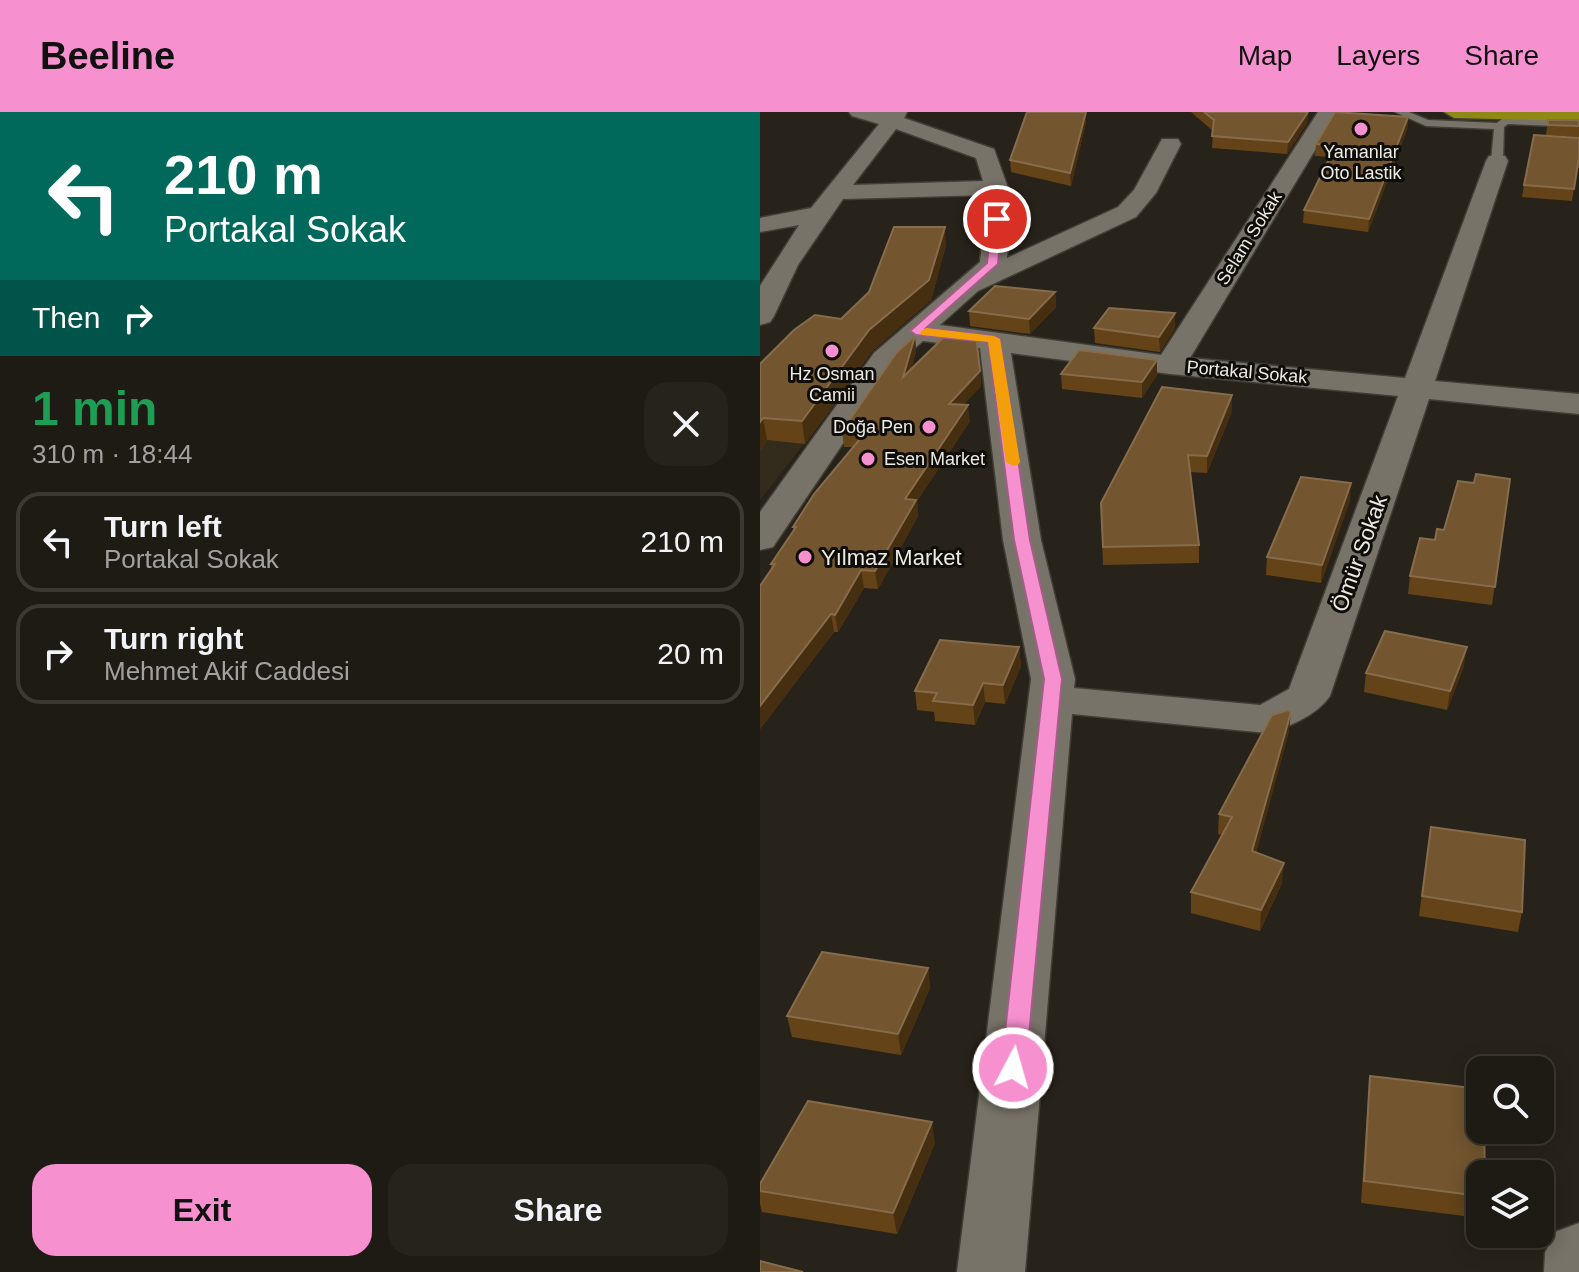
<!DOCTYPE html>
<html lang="en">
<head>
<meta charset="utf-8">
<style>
  body { margin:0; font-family:Arial,sans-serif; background:#26231d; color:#f1f3f6; height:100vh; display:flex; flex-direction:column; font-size:30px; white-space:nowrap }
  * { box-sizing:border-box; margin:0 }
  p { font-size:26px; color:#a1a1a0 }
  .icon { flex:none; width:44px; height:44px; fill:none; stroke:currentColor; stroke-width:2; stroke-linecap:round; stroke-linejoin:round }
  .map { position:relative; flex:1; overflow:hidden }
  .panel { display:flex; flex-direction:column; background:#1e1a14; width:760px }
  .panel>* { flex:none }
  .banner { background:#00695c; color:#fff; overflow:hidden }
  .buttons { position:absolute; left:706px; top:944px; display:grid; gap:16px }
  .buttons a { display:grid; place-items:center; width:88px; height:88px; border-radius:16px; background:#1e1a14; box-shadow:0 4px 20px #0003,0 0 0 2px #3c3834; font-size:40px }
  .pin { position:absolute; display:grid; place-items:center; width:68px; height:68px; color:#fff; margin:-34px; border:4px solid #fff; border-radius:50%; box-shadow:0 2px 8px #0007 }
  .me { position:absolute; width:88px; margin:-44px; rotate:6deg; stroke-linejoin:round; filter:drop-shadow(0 0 6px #0008) }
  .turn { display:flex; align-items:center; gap:28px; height:168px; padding:0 32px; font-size:36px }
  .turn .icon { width:104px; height:104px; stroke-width:2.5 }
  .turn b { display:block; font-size:56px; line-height:68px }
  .then { display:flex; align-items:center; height:76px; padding:0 32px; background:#0003; gap:16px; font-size:30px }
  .round { display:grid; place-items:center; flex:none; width:84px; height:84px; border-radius:24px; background:#26231d }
  .head { display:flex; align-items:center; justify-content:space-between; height:136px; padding:0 32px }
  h1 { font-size:48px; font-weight:800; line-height:60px; color:#1e9e55 }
  .button { display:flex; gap:16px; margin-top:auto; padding:16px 32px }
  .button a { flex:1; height:92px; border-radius:24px; background:#f790ce; color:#111; font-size:32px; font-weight:800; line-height:92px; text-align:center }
  .button a+a { background:#26231d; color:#f1f3f6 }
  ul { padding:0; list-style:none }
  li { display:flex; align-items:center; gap:24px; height:100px; margin:0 16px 12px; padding:0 16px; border:4px solid #3c3834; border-radius:24px }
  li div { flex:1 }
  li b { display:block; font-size:30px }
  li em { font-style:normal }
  header { display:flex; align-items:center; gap:48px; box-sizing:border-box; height:112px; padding:0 40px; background:#f790ce; color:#111 }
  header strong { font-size:38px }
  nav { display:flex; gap:44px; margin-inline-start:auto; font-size:28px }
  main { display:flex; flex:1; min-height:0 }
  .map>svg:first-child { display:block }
  .built { fill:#332c1d }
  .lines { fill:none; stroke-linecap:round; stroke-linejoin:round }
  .service-casing { stroke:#413e36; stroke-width:3 }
  .minor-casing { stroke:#413e36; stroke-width:3 }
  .trunk-casing { stroke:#413e36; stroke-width:3 }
  .service { fill:#787368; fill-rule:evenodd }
  .minor { fill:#787368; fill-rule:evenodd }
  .trunk { fill:#8e8815; fill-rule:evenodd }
  .wall { fill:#644319 }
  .shaded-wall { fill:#462e10 }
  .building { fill:#73552f; stroke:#866c4b; stroke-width:2 }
  .route { fill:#f790ce; stroke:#a15e86; stroke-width:2 }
  .slow { fill:#f59e0b }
  .poi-dot { fill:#f790ce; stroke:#0f0d09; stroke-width:3 }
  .labels { text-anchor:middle; stroke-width:6; stroke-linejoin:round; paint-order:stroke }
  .far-poi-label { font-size:18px; fill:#edeae4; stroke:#0f0d09 }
  .far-street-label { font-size:18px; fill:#edeae4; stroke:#0f0d09 }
  .street-label { font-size:22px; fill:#edeae4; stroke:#0f0d09 }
  .poi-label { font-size:22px; fill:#edeae4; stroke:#0f0d09; text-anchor:start }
</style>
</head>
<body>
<header>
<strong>Beeline</strong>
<nav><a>Map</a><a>Layers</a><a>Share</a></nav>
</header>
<main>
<section class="panel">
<div class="banner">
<div class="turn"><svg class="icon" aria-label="left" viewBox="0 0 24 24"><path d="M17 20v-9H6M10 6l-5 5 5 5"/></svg><div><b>210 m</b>Portakal Sokak</div></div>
<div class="then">Then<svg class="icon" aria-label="right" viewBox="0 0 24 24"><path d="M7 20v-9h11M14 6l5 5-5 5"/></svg></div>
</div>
<div class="head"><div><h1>1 min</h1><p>310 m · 18:44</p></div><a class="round"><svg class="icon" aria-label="close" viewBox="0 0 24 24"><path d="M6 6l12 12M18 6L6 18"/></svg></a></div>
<ul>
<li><svg class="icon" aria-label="left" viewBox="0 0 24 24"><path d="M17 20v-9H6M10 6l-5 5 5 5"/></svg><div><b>Turn left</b><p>Portakal Sokak</p></div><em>210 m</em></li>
<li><svg class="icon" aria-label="right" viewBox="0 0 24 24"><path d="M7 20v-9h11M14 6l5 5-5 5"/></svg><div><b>Turn right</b><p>Mehmet Akif Caddesi</p></div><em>20 m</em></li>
</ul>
<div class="button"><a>Exit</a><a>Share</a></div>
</section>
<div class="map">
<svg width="819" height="1160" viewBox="0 0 819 1160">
  <rect width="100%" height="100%" fill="#28231a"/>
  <polygon class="built" points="0,254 99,262 0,388"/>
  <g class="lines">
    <g class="service-casing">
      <polygon id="service" points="635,0 649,0 668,8 737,11 750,0 759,0 755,6 819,9 819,15 748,12 744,15 743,49 737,52 731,49 734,17 666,14"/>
    </g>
    <g class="minor-casing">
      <g id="minor">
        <path d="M89 0H147L144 6 234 37 251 84 247 146 358 95 374 78 402 27H418L421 32 396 81 376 105 218 179 180 213 401 243 558 0H578L430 246 645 266 726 49 729 44H745L748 49 675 269 819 282V302L669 287 570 584C557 603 529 615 507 621L312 602 265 1160H197L271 567 243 428 220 236 163 229 136 253 13 435 0 438V400L114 241 220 150 227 83 83 87 38 153 14 204 10 210 0 213V174L39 113 0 120V106L51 96 119 12 92 4ZM136 17 216 46 223 69 93 73ZM251 241 410 262 638 284 529 577 500 593 314 576 315 567 281 428Z"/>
        <polygon points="819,1111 819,1160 784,1160 785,1141 795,1120"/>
      </g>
    </g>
    <g class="trunk-casing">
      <polygon id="trunk" points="684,0 819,0 819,9 694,6"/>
    </g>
    <use href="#service" class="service"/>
    <use href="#minor" class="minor"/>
    <use href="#trunk" class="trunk"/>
  </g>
  <g class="wall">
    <polygon points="431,0 548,0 547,11 527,42 452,36 453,19"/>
    <polygon points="648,5 647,17 608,120 543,111 544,98 570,45 555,44 556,32"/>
    <polygon points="788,8 819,8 819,25 786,23"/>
    <polygon points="326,10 311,74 251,60 250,48"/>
    <polygon points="819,26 819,56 817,56 812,89 762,85 764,73"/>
    <polygon points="186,133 171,188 112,239 45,332 7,328 0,339 0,252 81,207"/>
    <polygon points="295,180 296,195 270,222 210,214 209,199"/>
    <polygon points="334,216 415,216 400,240 335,231"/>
    <polygon points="155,224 156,239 151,257 220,259 221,274 203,293 210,309 157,389 158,404 118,477 104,476 78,520 74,520 0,617 0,474 11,457 11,452 33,419 33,415 93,335 84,335 82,319"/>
    <polygon points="397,248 397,263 382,286 302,277 301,262"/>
    <polygon points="472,283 472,299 447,361 430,360 439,433 439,451 343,453 341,391"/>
    <polygon points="750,367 732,493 648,482 650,464 675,428 684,418 714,371"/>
    <polygon points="590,388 561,471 506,463 507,445"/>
    <polygon points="259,535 261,554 245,592 225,590 215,613 175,609 174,600 157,598 155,579"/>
    <polygon points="704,554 687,598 604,580 606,561"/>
    <polygon points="529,619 496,741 522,771 500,819 431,801 431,780 462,723 458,722 459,702"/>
    <polygon points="671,715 762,800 758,820 659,804"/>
    <polygon points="168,856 170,876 141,943 32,925 27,904"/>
    <polygon points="610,964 720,1062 720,1106 601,1091 608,985"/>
    <polygon points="175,1031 137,1122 2,1100 0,1092 0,1072"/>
  </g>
  <g class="shaded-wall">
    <polygon points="326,0 326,10 311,74 310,61"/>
    <polygon points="548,0 547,11 527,42 528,30"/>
    <polygon points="648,5 647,17 608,120 609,107"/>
    <polygon points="185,115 186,133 171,188 112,239 45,332 42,309"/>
    <polygon points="295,180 296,195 270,222 269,207"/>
    <polygon points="415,201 415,216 400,240 399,225"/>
    <polygon points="155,224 156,239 145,280 143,265"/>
    <polygon points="397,248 397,263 382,286 382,270"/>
    <polygon points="220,259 221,274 190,307 189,292"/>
    <polygon points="472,283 472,299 447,361 447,344"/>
    <polygon points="208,293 210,309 157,389 158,404 118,477 115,459 145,387"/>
    <polygon points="3,306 7,328 0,339 0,310"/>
    <polygon points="591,371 590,388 561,471 562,453"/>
    <polygon points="101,458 104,476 78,520 75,503"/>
    <polygon points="71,502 74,520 0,617 0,594"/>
    <polygon points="259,535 261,554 245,592 243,573"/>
    <polygon points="707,535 704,554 687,598 690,579"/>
    <polygon points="223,571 225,590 215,613 213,593"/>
    <polygon points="531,600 529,619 491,760 492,739"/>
    <polygon points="524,751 522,771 500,819 501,798"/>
    <polygon points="168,856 170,876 141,943 138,922"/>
    <polygon points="172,1010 175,1031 137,1122 133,1101"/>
  </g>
  <g class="building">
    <polygon points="267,0 326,0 310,61 250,48"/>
    <polygon points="444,0 548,0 528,30 452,24 454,8"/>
    <polygon points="575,0 648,5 609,107 544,98 576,33 556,32"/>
    <polygon points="788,8 819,8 819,14 788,13"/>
    <polygon points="774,23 819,26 819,45 814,77 764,73"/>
    <polygon points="134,115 185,115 169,168 109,218 42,309 3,306 0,310 0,252 34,218 55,203 81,207 109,180"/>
    <polygon points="235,174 295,180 269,207 209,199"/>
    <polygon points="349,196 415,201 399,225 334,216"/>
    <polygon points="188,221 216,224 220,259 189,292 208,293 145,387 156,388 115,459 101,458 75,503 71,502 0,594 0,474 15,452 11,452 36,415 33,415 54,382 105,321 82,319 137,240 155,224 143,265"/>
    <polygon points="319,238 397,248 382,270 301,262"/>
    <polygon points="402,275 472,283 447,344 428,343 439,433 343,435 341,391"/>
    <polygon points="716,362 750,367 735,475 650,464 660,426 675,428 677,417 684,418 698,369 714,371"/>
    <polygon points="541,365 591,371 562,453 507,445"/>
    <polygon points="625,519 707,535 690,579 606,561"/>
    <polygon points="180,528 259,535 243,573 223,571 213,593 173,589 177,581 155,579"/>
    <polygon points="528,598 531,600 492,739 524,751 501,798 431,780 472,705 459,702 512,603"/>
    <polygon points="671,715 765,728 762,800 662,784"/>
    <polygon points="62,840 168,856 138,922 27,904"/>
    <polygon points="610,964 720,977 720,1018 724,1018 725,1062 720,1062 720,1084 604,1069"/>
    <polygon points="48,989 172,1010 133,1101 0,1079 0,1072"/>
    <polygon points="0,1149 43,1160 0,1160"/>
  </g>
  <polygon class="route" points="237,104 242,107 238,152 166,216 234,224 240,227 270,428 302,567 266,956 262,963 253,966 245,963 241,956 284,567 254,428 228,230 156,223 150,219 227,151 232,107"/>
  <polygon class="slow" points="166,216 234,224 240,227 260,350 258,353 253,354 246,350 228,230 162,223 160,220"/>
  <g class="poi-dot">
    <circle cx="601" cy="17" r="8"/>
    <circle cx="72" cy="239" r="8"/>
    <circle cx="169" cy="315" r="8"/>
    <circle cx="108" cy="347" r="8"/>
    <circle cx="45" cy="445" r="8"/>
  </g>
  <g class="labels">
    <g class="far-poi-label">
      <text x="601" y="46">Yamanlar<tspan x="601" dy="21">Oto Lastik</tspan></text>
      <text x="72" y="268">Hz Osman<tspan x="72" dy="21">Camii</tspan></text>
      <text x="153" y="321" text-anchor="end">Doğa Pen</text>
      <text x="124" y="353" text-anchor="start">Esen Market</text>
    </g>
    <g class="far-street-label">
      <text transform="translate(489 126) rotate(-58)" y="6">Selam Sokak</text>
      <text transform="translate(487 260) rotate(5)" y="6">Portakal Sokak</text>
    </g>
    <g class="street-label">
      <text transform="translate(599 441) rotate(-70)" y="8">Ömür Sokak</text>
    </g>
    <g class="poi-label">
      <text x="61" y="453">Yılmaz Market</text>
    </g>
  </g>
</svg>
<div class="buttons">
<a><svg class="icon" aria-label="search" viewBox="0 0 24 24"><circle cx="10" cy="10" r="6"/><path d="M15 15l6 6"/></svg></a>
<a><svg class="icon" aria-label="layers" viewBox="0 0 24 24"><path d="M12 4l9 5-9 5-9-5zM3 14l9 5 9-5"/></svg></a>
</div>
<div class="pin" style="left:237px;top:107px;background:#d93025"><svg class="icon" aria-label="arrive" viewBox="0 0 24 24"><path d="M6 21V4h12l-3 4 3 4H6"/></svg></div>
<svg class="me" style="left:253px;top:956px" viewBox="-20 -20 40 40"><circle r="17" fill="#f790ce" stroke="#fff" stroke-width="3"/><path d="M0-11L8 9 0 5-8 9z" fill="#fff"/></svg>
</div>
</main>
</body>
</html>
